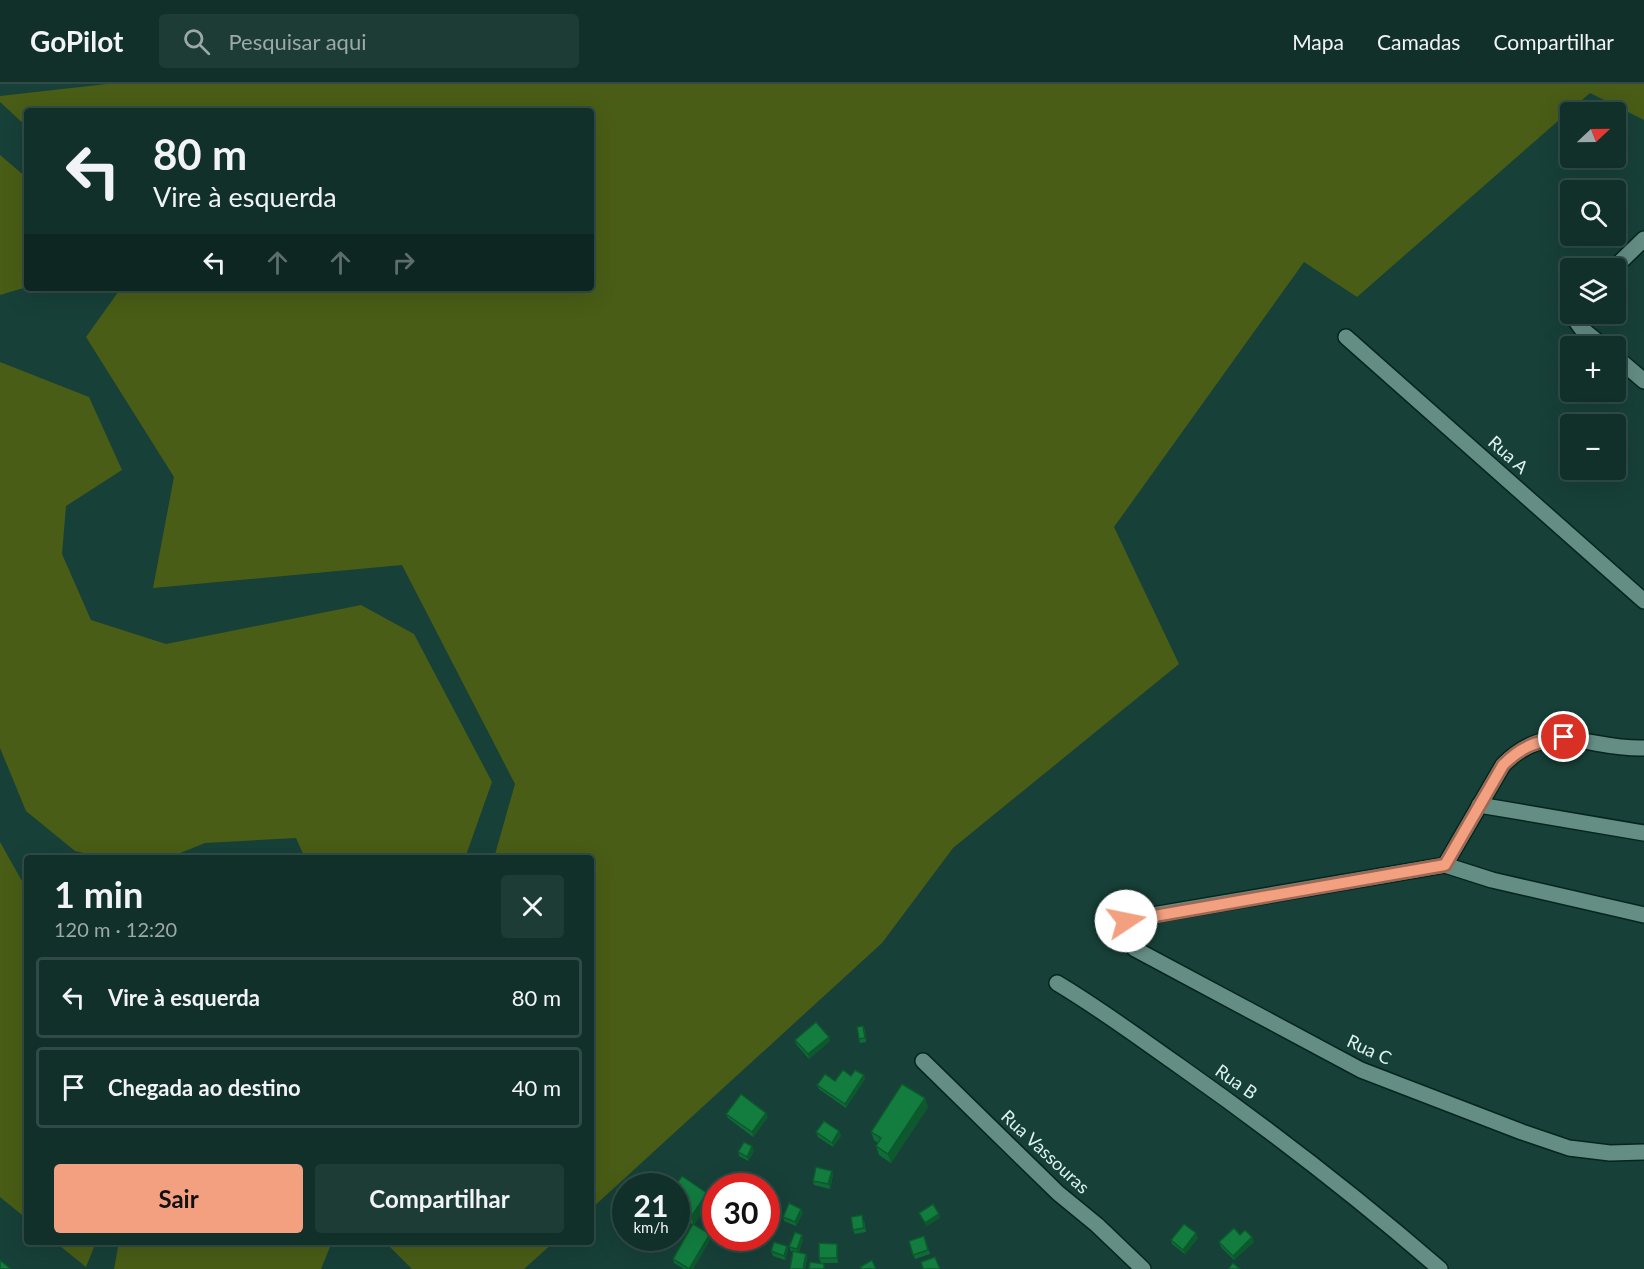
<!DOCTYPE html>
<html lang="pt">
<head>
<meta charset="utf-8">
<style>
  body { margin:0; font-family:Lato,sans-serif; background:#1e3c36; color:#f1f3f6; height:100vh; display:flex; flex-direction:column; font-size:22px; white-space:nowrap }
  * { box-sizing:border-box; margin:0 }
  p { font-size:20px; color:#9ca9a8 }
  .icon { flex:none; width:33px; height:33px; fill:none; stroke:currentColor; stroke-width:2; stroke-linecap:round; stroke-linejoin:round }
  .map { position:relative; flex:1; overflow:hidden }
  .details { position:absolute; left:24px; top:771px; width:570px; height:390px; display:flex; flex-direction:column; background:#11302a; border-radius:6px; box-shadow:0 6px 24px #0002,0 0 0 2px #304b47 }
  .details>* { flex:none }
  .top-card { position:absolute; left:24px; top:24px; width:570px; height:183px; border-radius:6px; box-shadow:0 6px 24px #0002,0 0 0 2px #304b47; background:#11302a; color:#f1f3f6; overflow:hidden }
  .needle { width:39px; rotate:68deg }
  .buttons { position:absolute; left:1560px; top:18px; display:grid; gap:12px }
  .buttons a { display:grid; place-items:center; width:66px; height:66px; border-radius:6px; background:#11302a; box-shadow:0 6px 24px #0002,0 0 0 2px #304b47; font-size:30px }
  .speed { position:absolute; left:612px; top:1089px; display:flex; gap:12px; font-size:30px; font-weight:700; text-align:center }
  .speed>* { display:grid; place-content:center; width:78px; height:78px; border-radius:50%; background:#11302a; box-shadow:0 6px 24px #0002,0 0 0 2px #304b47; line-height:1 }
  .speed small { font-size:15px; font-weight:400 }
  .speed .limit { border:9px solid #d22; background:#fff; color:#111 }
  .pin { position:absolute; display:grid; place-items:center; width:51px; height:51px; color:#fff; margin:-26px; border:3px solid #fff; border-radius:50%; box-shadow:0 2px 6px #0007 }
  .me { position:absolute; width:66px; margin:-33px; rotate:79deg; stroke-linejoin:round; filter:drop-shadow(0 0 4px #0008) }
  .turn { display:flex; align-items:center; gap:21px; height:126px; padding:0 30px; font-size:27px }
  .turn .icon { width:78px; height:78px; stroke-width:2.5 }
  .turn b { display:block; font-size:42px; line-height:51px }
  .lanes { display:flex; align-items:center; height:57px; padding:0 30px; background:#0003; justify-content:center; gap:30px; direction:ltr }
  .lanes .off { opacity:.35 }
  .round { display:grid; place-items:center; flex:none; width:63px; height:63px; border-radius:6px; background:#1e3c36 }
  .overview { display:flex; align-items:center; justify-content:space-between; height:102px; padding:0 30px }
  h1 { font-size:36px; font-weight:700; line-height:45px }
  .cta { display:flex; gap:12px; margin-top:auto; padding:12px 30px }
  .cta a { flex:1; height:69px; border-radius:6px; background:#f2a080; color:#111; font-size:24px; font-weight:700; line-height:69px; text-align:center }
  .cta a+a { background:#1e3c36; color:#f1f3f6 }
  ul { padding:0; list-style:none }
  li { display:flex; align-items:center; gap:18px; height:81px; margin:0 12px 9px; padding:0 18px; border:3px solid #304b47; border-radius:6px }
  li div { flex:1 }
  li b { display:block; font-size:22px }
  li em { font-style:normal }
  header { display:flex; align-items:center; gap:36px; box-sizing:border-box; height:84px; padding:0 30px; background:#11302a; border-bottom:2px solid #304b47 }
  header strong { font-size:28px }
  nav { display:flex; gap:33px; margin-inline-start:auto; font-size:21px }
  .search { width:420px; height:54px; background:#1e3c36; display:flex; align-items:center; gap:15px; box-sizing:border-box; padding:0 21px; border-radius:6px; color:#9ca9a8; font-size:22px }
  .map>svg:first-child { display:block }
  .green { fill:#495d16 }
  .lines { fill:none; stroke-linecap:round; stroke-linejoin:round }
  .minor-casing { stroke:#05251f; stroke-width:18 }
  .minor { stroke:#648d84; stroke-width:15 }
  .wall { fill:#106c37 }
  .shaded-wall { fill:#0d582d }
  .building { fill:#137d40; stroke:#0d582d; stroke-width:1.5 }
  .route-casing { stroke:#9d6853; stroke-width:15 }
  .route { stroke:#f2a080; stroke-width:10 }
  .labels { text-anchor:middle; stroke-width:4.5; stroke-linejoin:round; paint-order:stroke }
  .street-label { font-size:18px; fill:#def4ee; stroke:#174038 }
</style>
</head>
<body>
<header>
<strong>GoPilot</strong>
<div class="search"><svg class="icon" aria-label="search" viewBox="0 0 24 24"><circle cx="10" cy="10" r="6"/><path d="M15 15l6 6"/></svg>Pesquisar aqui</div>
<nav><a>Mapa</a><a>Camadas</a><a>Compartilhar</a></nav>
</header>
<div class="map">
<svg width="1644" height="1185" viewBox="0 0 1644 1185">
  <rect width="100%" height="100%" fill="#174038"/>
  <g class="green">
    <polygon points="107,0 1644,0 1644,36 1590,9 1357,213 1304,178 1114,443 1179,580 953,764 882,859 591,1125 591,774 494,774 515,700 402,481 153,504 174,393 86,253 121,204 591,204 591,27 27,27 27,43 0,18 0,12"/>
    <polygon points="0,71 27,94 27,203 0,211"/>
    <polygon points="0,278 89,313 122,386 66,422 62,470 91,536 166,560 361,521 414,550 492,698 465,774 305,774 296,754 205,759 168,774 104,774 75,767 26,727 0,664"/>
    <polygon points="0,758 27,806 27,1135 0,1113"/>
    <polygon points="55,1158 96,1158 86,1183"/>
    <polygon points="119,1158 332,1158 321,1185 114,1185"/>
    <polygon points="385,1158 554,1158 524,1185 412,1185"/>
  </g>
  <g class="lines">
    <g class="minor-casing">
      <g id="minor">
        <polyline points="1614,184 1644,155"/>
        <polyline points="1571,230 1581,244 1603,262"/>
        <polyline points="1346,253 1644,517"/>
        <polyline points="1616,273 1644,297"/>
        <polyline points="1479,721 1644,749"/>
        <path d="M1445 781 1503 681C1551 633 1588 666 1644 664"/>
        <path d="M1644 831 1492 796 1445 781 1135 834 1126 837C1121 850 1125 857 1135 865L1361 986 1522 1048 1569 1064 1610 1069 1644 1068"/>
        <path d="M1057 899C1099 924 1138 953 1178 981 1269 1045 1356 1112 1440 1185"/>
        <polyline points="923,977 1058,1109 1097,1141 1143,1185"/>
      </g>
    </g>
    <use href="#minor" class="minor"/>
  </g>
  <g class="wall">
    <polygon points="863,942 865,946 866,958 860,959 859,955"/>
    <polygon points="795,956 830,957 809,975 796,960"/>
    <polygon points="851,992 865,995 846,1024 819,1005 817,1001 835,997"/>
    <polygon points="928,1023 891,1079 879,1071 876,1062 878,1059 874,1056 871,1048"/>
    <polygon points="726,1030 768,1033 753,1053 728,1034"/>
    <polygon points="839,1047 841,1052 833,1063 818,1053 816,1048"/>
    <polygon points="754,1067 748,1077 739,1072 738,1068"/>
    <polygon points="832,1087 833,1091 830,1105 814,1101 813,1097"/>
    <polygon points="676,1102 707,1109 710,1117 694,1141 710,1150 711,1154 693,1185 684,1185 674,1179 673,1175 693,1141 676,1129"/>
    <polygon points="803,1129 796,1142 784,1137 783,1133"/>
    <polygon points="864,1136 866,1148 855,1150 853,1146"/>
    <polygon points="1240,1151 1254,1158 1234,1176 1221,1163 1219,1158"/>
    <polygon points="924,1152 930,1170 915,1175 909,1157"/>
    <polygon points="1198,1154 1185,1170 1172,1160 1171,1156"/>
    <polygon points="803,1155 799,1168 806,1170 807,1174 805,1185 790,1185 793,1168 791,1167 789,1163"/>
    <polygon points="787,1162 788,1166 785,1176 773,1172 771,1167"/>
    <polygon points="838,1164 838,1179 821,1179 819,1174"/>
  </g>
  <g class="shaded-wall">
    <polygon points="829,953 830,957 809,975 808,970"/>
    <polygon points="864,991 865,995 846,1024 845,1020"/>
    <polygon points="925,1014 928,1023 891,1079 888,1070"/>
    <polygon points="766,1029 768,1033 753,1053 752,1048"/>
    <polygon points="839,1047 841,1052 833,1063 832,1059"/>
    <polygon points="752,1062 754,1067 748,1077 747,1073"/>
    <polygon points="832,1087 833,1091 830,1105 828,1100"/>
    <polygon points="707,1109 710,1117 694,1141 691,1133"/>
    <polygon points="801,1125 803,1129 796,1142 795,1138"/>
    <polygon points="939,1130 940,1134 926,1143 925,1139"/>
    <polygon points="1196,1149 1198,1154 1185,1170 1183,1166"/>
    <polygon points="710,1150 711,1154 693,1185 689,1185"/>
    <polygon points="802,1151 803,1155 798,1170 797,1165"/>
    <polygon points="1252,1153 1254,1158 1234,1176 1233,1172"/>
    <polygon points="837,1160 838,1164 838,1179 837,1174"/>
    <polygon points="787,1162 788,1166 785,1176 784,1172"/>
    <polygon points="806,1170 807,1174 805,1185 803,1185"/>
  </g>
  <g class="building">
    <polygon points="816,938 829,953 808,970 795,956"/>
    <polygon points="863,942 865,954 859,955 857,943"/>
    <polygon points="843,986 851,992 855,986 864,991 845,1020 817,1001 825,990 835,997"/>
    <polygon points="902,1000 925,1014 888,1070 876,1062 881,1054 871,1048"/>
    <polygon points="741,1010 766,1029 752,1048 726,1030"/>
    <polygon points="824,1037 839,1047 832,1059 816,1048"/>
    <polygon points="744,1058 752,1062 747,1073 738,1068"/>
    <polygon points="816,1083 832,1087 828,1100 813,1097"/>
    <polygon points="682,1092 707,1109 691,1133 676,1123 676,1102 675,1102"/>
    <polygon points="789,1119 801,1125 795,1138 783,1133"/>
    <polygon points="933,1120 939,1130 925,1139 919,1129"/>
    <polygon points="862,1131 864,1144 853,1146 851,1133"/>
    <polygon points="693,1140 710,1150 689,1185 673,1175"/>
    <polygon points="1184,1140 1196,1149 1183,1166 1171,1156"/>
    <polygon points="1234,1144 1240,1151 1245,1146 1252,1153 1233,1172 1219,1158"/>
    <polygon points="795,1148 802,1151 797,1165 789,1163"/>
    <polygon points="924,1152 928,1166 913,1171 909,1157"/>
    <polygon points="774,1158 787,1162 784,1172 771,1167"/>
    <polygon points="819,1159 837,1160 837,1174 819,1174"/>
    <polygon points="793,1167 806,1170 803,1185 790,1185"/>
    <polygon points="935,1173 940,1185 923,1185 921,1178"/>
    <polygon points="0,1176 11,1185 0,1185"/>
    <polygon points="872,1176 876,1185 862,1185 860,1183"/>
    <polygon points="810,1178 824,1180 824,1185 809,1185"/>
    <polygon points="1233,1179 1240,1185 1228,1185"/>
  </g>
  <g class="lines">
    <g class="route-casing">
      <path id="route" d="M1126 837 1445 781 1503 681C1523 661 1536 658 1564 653"/>
    </g>
    <use href="#route" class="route"/>
  </g>
  <g class="labels">
    <g class="street-label">
      <text transform="translate(1508 371) rotate(42)" y="6">Rua A</text>
      <text transform="translate(1369 966) rotate(25)" y="6">Rua C</text>
      <text transform="translate(1236 998) rotate(35)" y="6">Rua B</text>
      <text transform="translate(1045 1068) rotate(43)" y="6">Rua Vassouras</text>
    </g>
  </g>
</svg>
<div class="buttons">
<a><svg class="needle" viewBox="-14 -14 28 28"><path d="M0-13l5 13h-10z" fill="#e53935"/><path d="M0 13l5-13h-10z" fill="#9ca9a8"/></svg></a>
<a><svg class="icon" aria-label="search" viewBox="0 0 24 24"><circle cx="10" cy="10" r="6"/><path d="M15 15l6 6"/></svg></a>
<a><svg class="icon" aria-label="layers" viewBox="0 0 24 24"><path d="M12 4l9 5-9 5-9-5zM3 14l9 5 9-5"/></svg></a>
<a>+</a>
<a>−</a>
</div>
<div class="speed"><div>21<small>km/h</small></div><div class="limit">30</div></div>
<div class="pin" style="left:1564px;top:653px;background:#d93025"><svg class="icon" aria-label="arrive" viewBox="0 0 24 24"><path d="M6 21V4h12l-3 4 3 4H6"/></svg></div>
<svg class="me" style="left:1126px;top:837px" viewBox="-20 -20 40 40"><circle r="19" fill="#fff"/><path d="M0-13L10 11 0 6-10 11z" fill="#f2a080"/></svg>
<div class="top-card">
<div class="turn"><svg class="icon" aria-label="left" viewBox="0 0 24 24"><path d="M17 20v-9H6M10 6l-5 5 5 5"/></svg><div><b>80 m</b>Vire à esquerda</div></div>
<div class="lanes"><svg class="icon" aria-label="left" viewBox="0 0 24 24"><path d="M17 20v-9H6M10 6l-5 5 5 5"/></svg><svg class="icon off" aria-label="ahead" viewBox="0 0 24 24"><path d="M12 20V5M6 11l6-6 6 6"/></svg><svg class="icon off" aria-label="ahead" viewBox="0 0 24 24"><path d="M12 20V5M6 11l6-6 6 6"/></svg><svg class="icon off" aria-label="right" viewBox="0 0 24 24"><path d="M7 20v-9h11M14 6l5 5-5 5"/></svg></div>
</div>
<section class="details">
<div class="overview"><div><h1>1 min</h1><p>120 m · 12:20</p></div><a class="round"><svg class="icon" aria-label="close" viewBox="0 0 24 24"><path d="M6 6l12 12M18 6L6 18"/></svg></a></div>
<ul>
<li><svg class="icon" aria-label="left" viewBox="0 0 24 24"><path d="M17 20v-9H6M10 6l-5 5 5 5"/></svg><div><b>Vire à esquerda</b></div><em>80 m</em></li>
<li><svg class="icon" aria-label="arrive" viewBox="0 0 24 24"><path d="M6 21V4h12l-3 4 3 4H6"/></svg><div><b>Chegada ao destino</b></div><em>40 m</em></li>
</ul>
<div class="cta"><a>Sair</a><a>Compartilhar</a></div>
</section>
</div>
</body>
</html>
